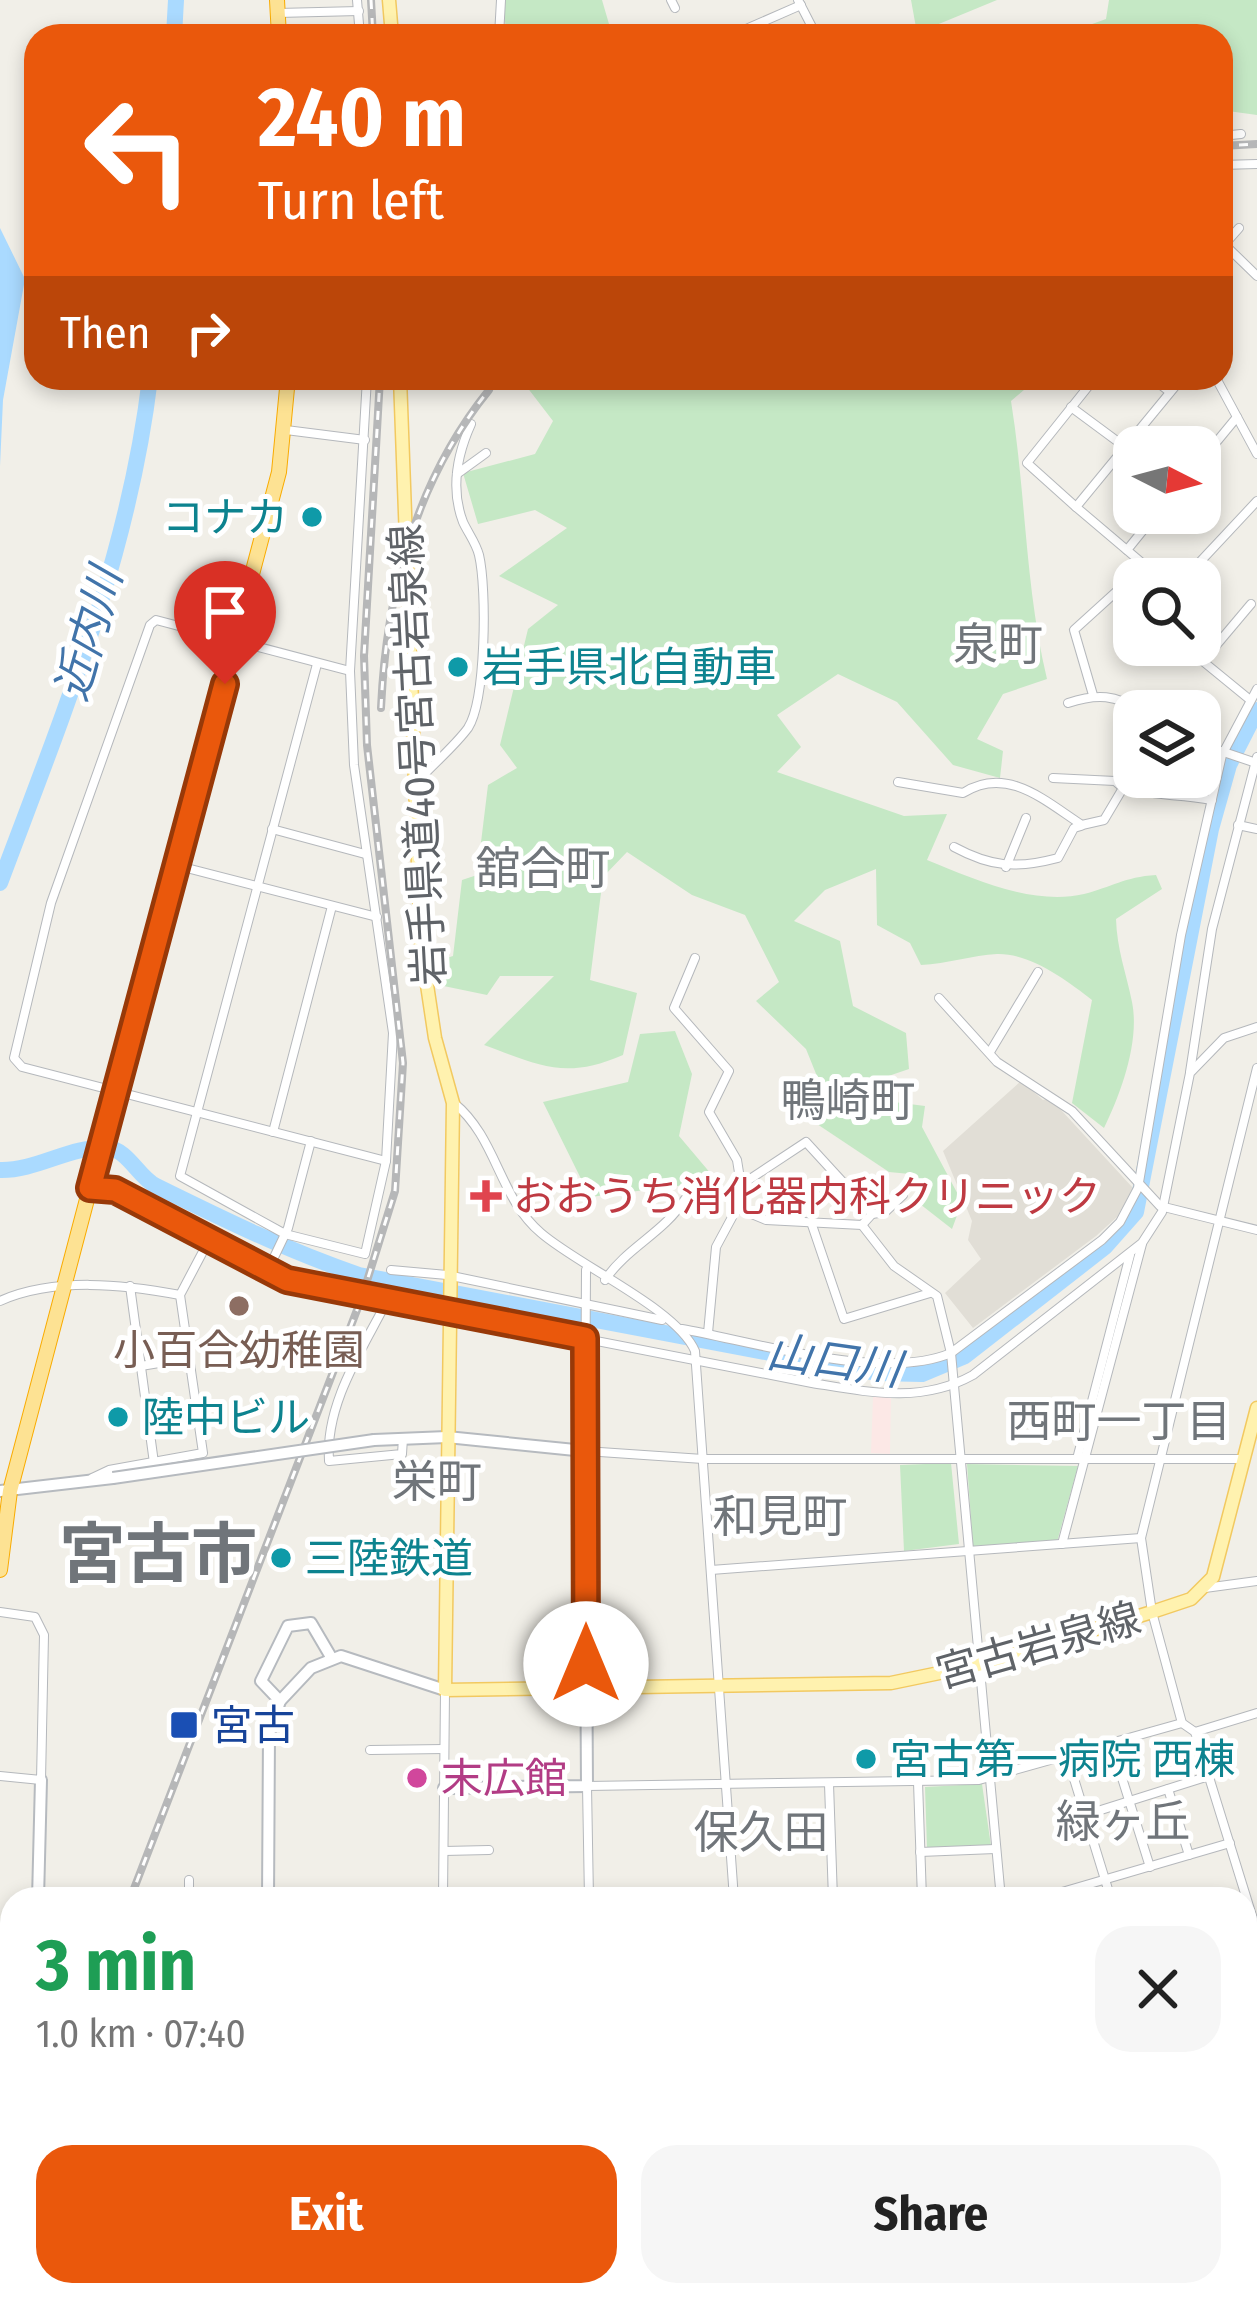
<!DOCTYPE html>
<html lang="en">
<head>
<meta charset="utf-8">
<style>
  body { margin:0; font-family:"Fira Sans Condensed","Noto Sans JP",sans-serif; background:#f6f6f6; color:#222; height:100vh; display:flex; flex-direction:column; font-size:45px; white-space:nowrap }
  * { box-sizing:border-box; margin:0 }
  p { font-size:39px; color:#767676 }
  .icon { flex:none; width:66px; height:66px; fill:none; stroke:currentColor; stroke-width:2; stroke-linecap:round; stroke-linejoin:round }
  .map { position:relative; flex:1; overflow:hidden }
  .side { position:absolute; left:0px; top:1887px; width:1257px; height:420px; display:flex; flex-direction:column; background:#fff; border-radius:36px 36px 0 0; box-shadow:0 6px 18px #0003 }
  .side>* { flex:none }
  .banner { position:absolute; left:24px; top:24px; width:1209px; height:366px; border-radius:36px; box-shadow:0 6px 18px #0003; background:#ea580c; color:#fff; overflow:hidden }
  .needle { width:78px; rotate:96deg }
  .fabs { position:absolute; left:1113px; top:426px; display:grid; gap:24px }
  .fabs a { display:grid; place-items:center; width:108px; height:108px; border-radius:24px; background:#fff; box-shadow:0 6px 18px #0003; font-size:60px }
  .pin { position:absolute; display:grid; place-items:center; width:102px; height:102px; color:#fff; margin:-123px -51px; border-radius:50% 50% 50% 0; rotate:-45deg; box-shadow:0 0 12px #0007 }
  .pin .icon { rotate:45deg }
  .me { position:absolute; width:132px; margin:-66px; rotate:0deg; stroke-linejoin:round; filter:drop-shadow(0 0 9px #0008) }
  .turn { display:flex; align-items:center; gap:42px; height:252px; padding:0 36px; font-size:54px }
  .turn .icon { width:156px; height:156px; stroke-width:2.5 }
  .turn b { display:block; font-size:84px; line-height:102px }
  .then { display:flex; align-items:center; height:114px; padding:0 36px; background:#0003; gap:24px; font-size:45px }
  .round { display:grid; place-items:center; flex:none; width:126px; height:126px; border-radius:36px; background:#f6f6f6 }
  .overview { display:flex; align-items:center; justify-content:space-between; height:204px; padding:0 36px }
  h1 { font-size:72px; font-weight:700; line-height:90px; color:#1e9e55 }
  .cta { display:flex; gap:24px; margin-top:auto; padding:24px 36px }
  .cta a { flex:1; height:138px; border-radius:36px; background:#ea580c; color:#fff; font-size:48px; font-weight:700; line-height:138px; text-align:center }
  .cta a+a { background:#f6f6f6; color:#222 }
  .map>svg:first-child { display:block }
  .education { fill:#e1ded6 }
  .medical { fill:#fce8e6 }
  .green { fill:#c5e8c5 }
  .water { fill:#aadaff }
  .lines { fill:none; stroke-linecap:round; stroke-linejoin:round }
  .river { stroke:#aadaff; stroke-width:16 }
  .street-casing { stroke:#b5b8bc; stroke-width:10 }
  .secondary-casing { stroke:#b6babf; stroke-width:14 }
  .primary-casing { stroke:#f2c960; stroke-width:15 }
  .highway-casing { stroke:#f9ab00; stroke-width:16 }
  .street { stroke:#fff; stroke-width:8 }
  .secondary { stroke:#fff; stroke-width:10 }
  .primary { stroke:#fff2af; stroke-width:12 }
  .highway { stroke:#fde293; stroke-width:14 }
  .rail-casing { stroke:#b6b7b8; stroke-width:8 }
  .rail { stroke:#fff; stroke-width:3; stroke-dasharray:9; stroke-linecap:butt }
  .secondary-bridge-casing { stroke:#b6babf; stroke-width:14; stroke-linecap:butt }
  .secondary-bridge { stroke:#fff; stroke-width:10 }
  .route-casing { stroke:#983908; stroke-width:30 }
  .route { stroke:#ea580c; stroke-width:21 }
  .culture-dot { fill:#0f9aa8; stroke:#fff; stroke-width:4.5 }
  .health-dot { fill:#e0444e; stroke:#fff; stroke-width:4.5 }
  .education-dot { fill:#8d6e63; stroke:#fff; stroke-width:4.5 }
  .transit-dot { fill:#1a4fb4; stroke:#fff; stroke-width:4.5 }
  .hotel-dot { fill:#d1479c; stroke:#fff; stroke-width:4.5 }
  .labels { text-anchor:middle; stroke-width:10; stroke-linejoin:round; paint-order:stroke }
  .culture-label { font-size:42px; fill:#0d838f; stroke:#fff; text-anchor:start }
  .street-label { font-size:42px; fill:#5f6368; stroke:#fff }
  .health-label { font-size:42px; fill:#be3a42; stroke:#fff; text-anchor:start }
  .education-label { font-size:42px; fill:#785e54; stroke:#fff }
  .transit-label { font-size:42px; fill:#164399; stroke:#fff; text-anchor:start }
  .hotel-label { font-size:42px; fill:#b23c85; stroke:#fff; text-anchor:start }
  .water-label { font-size:45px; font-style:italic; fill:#4174aa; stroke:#fff }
  .neighbourhood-label { font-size:45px; fill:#70757a; stroke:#fff }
  .town-label { font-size:66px; font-weight:bold; fill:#70757a; stroke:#fff }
</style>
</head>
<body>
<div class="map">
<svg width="1257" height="2307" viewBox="0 0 1257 2307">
  <rect width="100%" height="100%" fill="#f1efe8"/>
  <polygon class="education" points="1021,1081 1043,1100 1050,1098 1133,1188 1117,1217 1096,1236 973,1328 945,1293 981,1259 968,1240 972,1221 943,1151"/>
  <polygon class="medical" points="873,1397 891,1397 890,1454 871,1453"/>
  <g class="green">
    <polygon points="502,0 602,0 609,24 603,36 507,36"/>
    <polygon points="911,0 997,0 917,33"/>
    <polygon points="1109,0 1257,0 1257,115 1228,111 1221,36 1059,36 1106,19"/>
    <path d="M520 378H1038L1011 401C1026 494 1025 587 1047 679L1003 694 977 739 1003 751 1000 778 953 765 897 702 838 674 777 715 801 747 777 772 904 816 947 814 927 860C974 879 1033 906 1084 894 1112 887 1124 877 1156 875L1162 889 1116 919C1117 950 1126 972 1132 1002 1140 1041 1121 1093 1104 1128L1072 1103 1092 1000C1068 981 1030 953 997 954 973 955 947 964 921 965L910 943 877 925 876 869 825 890 794 921 840 941 853 1006 906 1033 909 1069 865 1084 863 1098 925 1106 922 1127 962 1202 952 1229 920 1204 910 1174 889 1172 811 1120 827 1101 806 1049 756 1001 779 982 745 915 692 895 627 852 603 877 590 980 637 993 623 1055C565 1080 541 1066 484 1045L554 976H500L487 995 434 984 437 961 453 956 462 880 477 875 488 785 517 768 500 745 528 629 558 605 499 576 567 528 535 510 478 524 463 473 535 454 553 421Z"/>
    <polygon points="675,1031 692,1074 679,1136 717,1181 590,1197 543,1102 628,1082 640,1034"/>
    <polygon points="951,1463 959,1544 904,1551 900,1465"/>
    <polygon points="967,1464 1078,1466 1057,1542 973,1547"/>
    <polygon points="982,1784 991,1846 927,1848 925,1787"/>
    <polygon points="1257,2090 1257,2307 827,2307 832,2295 1245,2295 1245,2097"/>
  </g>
  <polygon class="water" points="0,228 25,279 3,400 0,466"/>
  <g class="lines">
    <g class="river">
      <polyline points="174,36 176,0"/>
      <path d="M0 883C62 717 129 556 150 378"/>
      <path d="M0 1170C37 1171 71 1145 107 1148 128 1149 138 1177 156 1186 223 1219 288 1251 359 1275L876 1373 922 1374 965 1356 1105 1247 1136 1212 1211 829 1229 765 1257 710"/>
    </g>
    <g class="street-casing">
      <g id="street">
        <polyline points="357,0 360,36"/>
        <polyline points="671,0 675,8"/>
        <polyline points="798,0 812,27"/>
        <polyline points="278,13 359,11"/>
        <polyline points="499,36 501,0"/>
        <polyline points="730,36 801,5"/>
        <polyline points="1221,136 1241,134"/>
        <polyline points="1221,165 1257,164"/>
        <polyline points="1221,241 1257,276"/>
        <polyline points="1224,245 1239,228"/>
        <polyline points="1152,378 1170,392"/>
        <polyline points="1216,378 1257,454"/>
        <polyline points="1071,407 1125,447"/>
        <polyline points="286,430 365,440"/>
        <polyline points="1200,462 1237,417"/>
        <polyline points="457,474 486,453"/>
        <polyline points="1076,507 1027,463 1095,378"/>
        <polyline points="1127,550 1157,513"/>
        <polyline points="1161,579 1076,507 1182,378"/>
        <polyline points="1184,579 1257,501"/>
        <polyline points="1183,645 1249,699"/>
        <polyline points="1203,661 1251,604"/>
        <polyline points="317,664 180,1176 285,1234 365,1254 386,1161 393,1033 354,765 350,671 367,378"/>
        <polyline points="350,671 156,620 150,625 51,903 14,1058 22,1067 386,1161"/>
        <polyline points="1093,695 1074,630 1117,591 1134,605"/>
        <path d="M1068 703C1098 693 1115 695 1142 711"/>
        <polyline points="1200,744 1256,763"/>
        <polyline points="1053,778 1115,781 1123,788"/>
        <path d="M417 782C433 764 454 747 468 728 486 700 487 589 479 555 476 543 468 533 463 522 450 488 457 455 471 424"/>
        <path d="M898 782 963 793C1007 765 1045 801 1082 825L1104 820 1123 788C1154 796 1180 794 1212 800"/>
        <polyline points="1238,825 1257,829"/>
        <polyline points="272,829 365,854"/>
        <path d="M954 847C991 867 1016 869 1058 858L1074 828 1081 826"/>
        <polyline points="175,865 377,917"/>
        <polyline points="1006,867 1026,818"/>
        <polyline points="695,958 674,1008 729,1071 709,1112 737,1160 741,1185"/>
        <polyline points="939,998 997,1062 1072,1111 1160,1206 1257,1230"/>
        <polyline points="990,1052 1038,972"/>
        <polyline points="1257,1068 1141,1538 1152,1612 1182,1723 1195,1732 1257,1932"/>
        <polyline points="1190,1072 1212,929 1257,757"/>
        <path d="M454 1103C497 1138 499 1198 541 1233 579 1266 677 1309 695 1351L734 1899"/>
        <polyline points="273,1132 332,906"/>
        <path d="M91 1188 115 1190 267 1272 304 1284 812 1383C868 1392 921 1404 973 1375L1142 1243 1162 1212 1190 1073 1224 1038 1257 1027"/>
        <polyline points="737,1208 741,1185 806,1142 872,1214 862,1225"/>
        <polyline points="872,1214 885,1212 903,1195"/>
        <polyline points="811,1222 844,1319 930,1293"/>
        <polyline points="391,1270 447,1275 662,1320"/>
        <polyline points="586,1270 585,1451 703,1459 1245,1459"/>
        <polyline points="267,1272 288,1228 311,1141"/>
        <path d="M605 1280C627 1247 664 1233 685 1199"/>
        <polyline points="130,1286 154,1463"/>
        <path d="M0 1301C55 1277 123 1284 180 1295"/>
        <path d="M387 1301C362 1350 325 1404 329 1461L402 1454 403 1438"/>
        <path d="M682 1329C755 1342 883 1382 951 1353L1102 1240 1120 1222 1138 1188 1181 935 1222 755 1257 689"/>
        <polyline points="708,1333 716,1247 737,1208 766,1220 862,1225 894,1266 937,1296 951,1353 1001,1899"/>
        <polyline points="141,1366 189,1358"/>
        <polyline points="1077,1459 1130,1255"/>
        <polyline points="92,1478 109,1470 203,1453 180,1295 208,1242"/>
        <polyline points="1062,1544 1142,1244"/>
        <polyline points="711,1570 1141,1538"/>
        <polyline points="1205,1588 1257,1581"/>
        <polyline points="0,1612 35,1617 44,1635 41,1780 0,1776"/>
        <polyline points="1195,1732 1257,1713"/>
        <polyline points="1111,1743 1150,1867"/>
        <polyline points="370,1750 444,1749"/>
        <polyline points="1067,1756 1111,1899"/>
        <polyline points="918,1782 922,1899"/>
        <polyline points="829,1784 833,1899"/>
        <polyline points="1168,1789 1189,1855"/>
        <polyline points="1085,1815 1209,1776"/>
        <polyline points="444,1851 489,1850"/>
        <polyline points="920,1852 995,1849"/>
        <polyline points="268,1898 302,1899"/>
        <polyline points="189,1899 189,1880"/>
        <polyline points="443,1899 445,1691"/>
        <polyline points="589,1899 587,1786 979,1780 1182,1723"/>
        <polyline points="1038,1899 1230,1843"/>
        <polyline points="0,1948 12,1949"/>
        <polyline points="1245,1981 1257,1959"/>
        <polyline points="0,2162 12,2134"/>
        <polyline points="6,2285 16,2307"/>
        <polyline points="761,2295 762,2307"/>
        <polyline points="35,2298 301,2307"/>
        <polyline points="94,2307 96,2295"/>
        <polyline points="536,2307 743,2295"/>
      </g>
    </g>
    <g class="secondary-casing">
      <g id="secondary">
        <polyline points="374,1440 447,1437 585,1451 587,1786 444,1788"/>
        <polyline points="0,1491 113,1478"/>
        <polyline points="280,1701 261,1681 288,1626 311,1623 331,1657"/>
        <polyline points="38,1899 41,1780"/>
        <polyline points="268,1899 269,1734 280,1701 311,1668 341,1656 445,1690"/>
        <polyline points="447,2295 449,2307"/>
      </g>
    </g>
    <g class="primary-casing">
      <g id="primary">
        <polyline points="389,0 392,36"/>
        <polyline points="400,378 421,945 435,1038 453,1103 445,1690 891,1683 978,1665 1152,1612 1191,1599 1213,1577 1257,1408"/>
      </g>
    </g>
    <g class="highway-casing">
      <g id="highway">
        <polyline points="277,0 279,36"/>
        <polyline points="0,1570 10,1491 279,472 288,378"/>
        <polyline points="0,2251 12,2280"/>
        <polyline points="18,2295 23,2307"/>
      </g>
    </g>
    <use href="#street" class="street"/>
    <use href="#secondary" class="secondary"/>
    <use href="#primary" class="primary"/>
    <use href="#highway" class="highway"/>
    <g class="rail-casing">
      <g id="rail">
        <polyline points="371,0 373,36"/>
        <polyline points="1221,146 1257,144"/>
        <path d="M381 708C386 594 416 480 489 390"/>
        <polyline points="130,1899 362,1297 395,1191 403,1063 367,745 364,656 380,378"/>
        <polyline points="0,2228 12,2197"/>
      </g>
    </g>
    <use href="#rail" class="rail"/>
    <g class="secondary-bridge-casing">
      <polyline id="secondary-bridge" points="113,1478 374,1440"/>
    </g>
    <use href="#secondary-bridge" class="secondary-bridge"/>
  </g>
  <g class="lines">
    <g class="route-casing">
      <polyline id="route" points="225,684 90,1188 115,1190 287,1280 585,1338 586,1664"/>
    </g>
    <use href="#route" class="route"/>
  </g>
  <g class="culture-dot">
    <circle cx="312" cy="517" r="12"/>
    <circle cx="458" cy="667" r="12"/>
    <circle cx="118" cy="1417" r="12"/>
    <circle cx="281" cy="1558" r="12"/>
    <circle cx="866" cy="1759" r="12"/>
  </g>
  <path class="health-dot" d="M480 1178h12v12h12v12h-12v12h-12v-12h-12v-12h12z"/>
  <circle class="education-dot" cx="239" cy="1306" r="12"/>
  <rect class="transit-dot" x="169" y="1710" width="30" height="30" rx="6"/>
  <circle class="hotel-dot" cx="417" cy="1778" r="12"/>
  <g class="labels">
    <g class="culture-label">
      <text x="288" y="532" text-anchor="end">コナカ</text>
      <text x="482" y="682">岩手県北自動車</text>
      <text x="142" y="1432">陸中ビル</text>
      <text x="305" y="1573">三陸鉄道</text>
      <text x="890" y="1774">宮古第一病院 西棟</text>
    </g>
    <g class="street-label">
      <text transform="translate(417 755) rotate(-93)" y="15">岩手県道40号宮古岩泉線</text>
      <text transform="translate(1038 1645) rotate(-16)" y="15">宮古岩泉線</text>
    </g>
    <g class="health-label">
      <text x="513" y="1211">おおうち消化器内科クリニック</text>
    </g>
    <g class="education-label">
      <text x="239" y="1365">小百合幼稚園</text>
    </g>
    <g class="transit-label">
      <text x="211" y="1740">宮古</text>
    </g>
    <g class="hotel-label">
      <text x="441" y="1793">末広館</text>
    </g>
    <g class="water-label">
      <text transform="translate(88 634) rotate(-74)" y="16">近内川</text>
      <text transform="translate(834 1360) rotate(8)" y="16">山口川</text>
    </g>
    <g class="neighbourhood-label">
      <text x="998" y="660">泉町</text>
      <text x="543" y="884">舘合町</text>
      <text x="848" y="1116">鴨崎町</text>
      <text x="1119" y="1437">西町一丁目</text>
      <text x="437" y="1497">栄町</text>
      <text x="780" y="1532">和見町</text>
      <text x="1123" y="1837">緑ヶ丘</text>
      <text x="761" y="1848">保久田</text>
    </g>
    <g class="town-label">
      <text x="158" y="1577">宮古市</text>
    </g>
  </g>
</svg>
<div class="fabs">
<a><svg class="needle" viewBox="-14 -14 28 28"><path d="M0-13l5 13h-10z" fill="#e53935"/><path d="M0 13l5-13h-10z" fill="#767676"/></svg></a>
<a><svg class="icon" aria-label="search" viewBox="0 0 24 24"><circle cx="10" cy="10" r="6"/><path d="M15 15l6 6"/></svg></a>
<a><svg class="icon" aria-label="layers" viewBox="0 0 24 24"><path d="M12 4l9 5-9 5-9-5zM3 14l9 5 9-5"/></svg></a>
</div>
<div class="pin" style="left:225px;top:684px;background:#d93025"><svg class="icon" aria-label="arrive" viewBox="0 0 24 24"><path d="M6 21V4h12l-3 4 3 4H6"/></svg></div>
<svg class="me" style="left:586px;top:1664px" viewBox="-20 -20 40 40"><circle r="19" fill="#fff"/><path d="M0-13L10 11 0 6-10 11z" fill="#ea580c"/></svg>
<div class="banner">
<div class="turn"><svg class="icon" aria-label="left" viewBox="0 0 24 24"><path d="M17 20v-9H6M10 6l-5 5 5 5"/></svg><div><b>240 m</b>Turn left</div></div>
<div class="then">Then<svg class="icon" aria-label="right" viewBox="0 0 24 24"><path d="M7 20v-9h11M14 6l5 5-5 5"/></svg></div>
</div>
<section class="side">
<div class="overview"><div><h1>3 min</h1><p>1.0 km · 07:40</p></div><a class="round"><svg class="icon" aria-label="close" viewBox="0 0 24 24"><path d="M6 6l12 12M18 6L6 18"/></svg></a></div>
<div class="cta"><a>Exit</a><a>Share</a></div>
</section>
</div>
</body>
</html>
